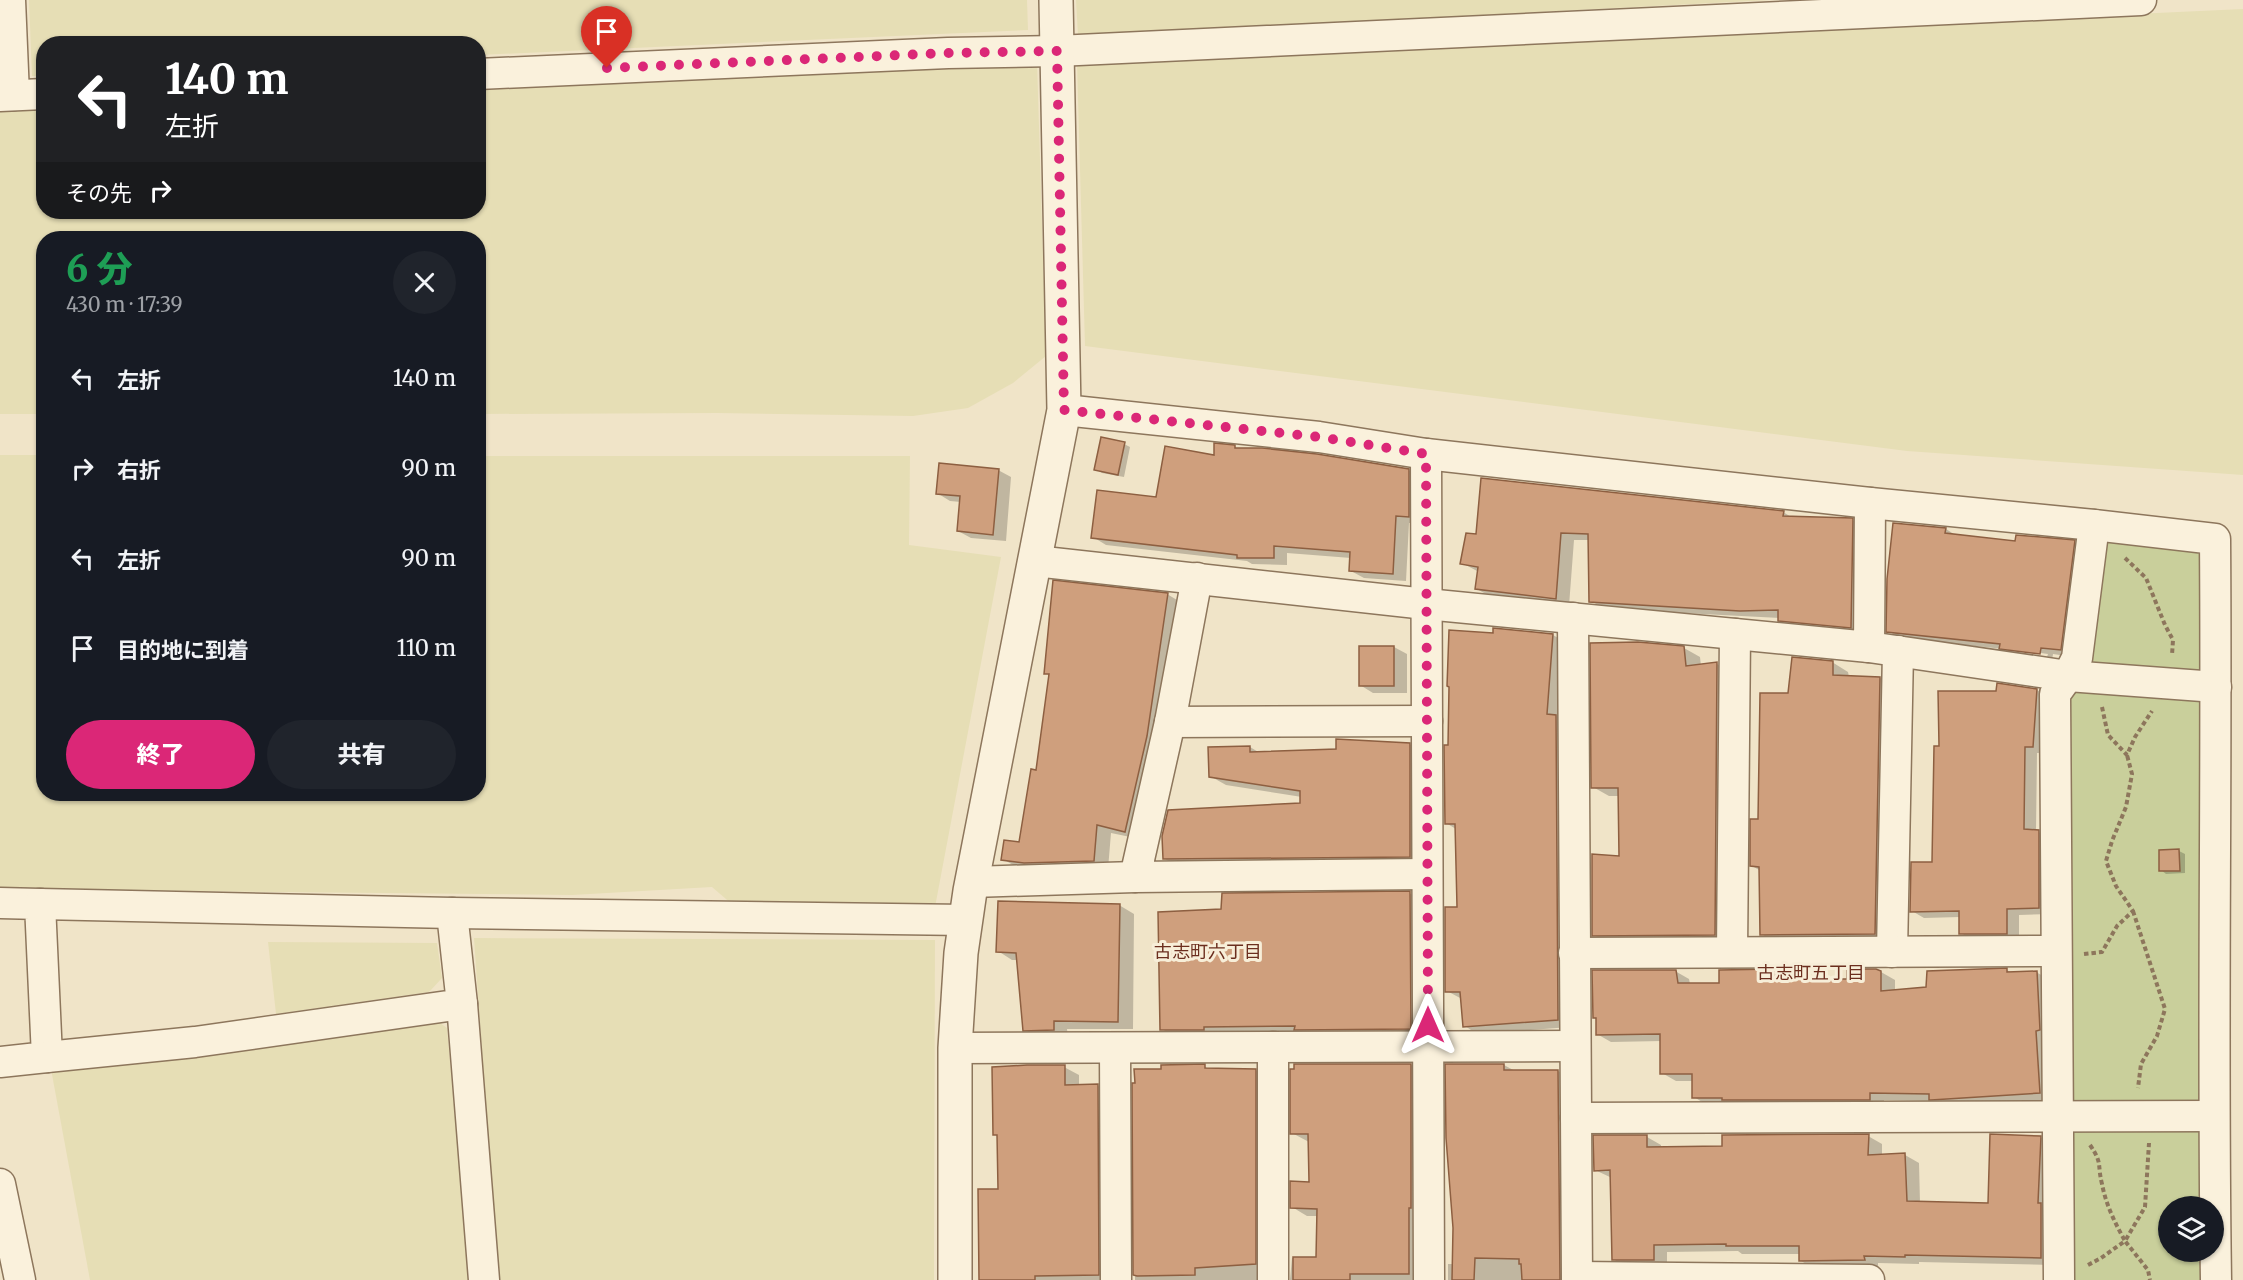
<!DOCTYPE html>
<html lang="ja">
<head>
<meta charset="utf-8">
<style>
  body { margin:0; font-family:Merriweather,"Noto Sans JP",serif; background:#20242c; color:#f1f3f6; height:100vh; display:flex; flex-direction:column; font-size:22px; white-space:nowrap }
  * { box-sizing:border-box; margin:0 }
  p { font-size:20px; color:#9ea1a6 }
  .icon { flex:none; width:33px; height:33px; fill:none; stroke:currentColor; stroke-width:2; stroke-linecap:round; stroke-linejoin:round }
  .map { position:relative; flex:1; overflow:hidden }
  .drawer { position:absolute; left:36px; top:231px; width:450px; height:570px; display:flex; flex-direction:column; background:#171b24; border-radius:24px; box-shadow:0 2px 4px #0004 }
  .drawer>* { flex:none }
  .top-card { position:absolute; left:36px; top:36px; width:450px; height:183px; border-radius:24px; box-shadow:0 2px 4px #0004; background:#202124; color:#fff; overflow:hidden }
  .tools { position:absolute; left:2158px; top:1196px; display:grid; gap:12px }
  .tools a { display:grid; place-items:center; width:66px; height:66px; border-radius:50%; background:#171b24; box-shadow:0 2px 4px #0004; font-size:30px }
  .pin { position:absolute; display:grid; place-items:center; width:51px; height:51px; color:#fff; margin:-62px -26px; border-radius:50% 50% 50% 0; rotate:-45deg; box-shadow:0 0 6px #0007 }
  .pin .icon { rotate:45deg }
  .me { position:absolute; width:66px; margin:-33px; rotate:0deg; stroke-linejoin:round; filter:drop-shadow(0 0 4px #0008) }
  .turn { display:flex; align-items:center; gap:21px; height:126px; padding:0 30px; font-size:27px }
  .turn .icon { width:78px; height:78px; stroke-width:2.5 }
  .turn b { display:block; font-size:42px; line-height:51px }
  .then { display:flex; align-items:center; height:57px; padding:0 30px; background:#0003; gap:12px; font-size:22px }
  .round { display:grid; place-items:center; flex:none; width:63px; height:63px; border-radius:32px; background:#20242c }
  .head { display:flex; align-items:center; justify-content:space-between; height:102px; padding:0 30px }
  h1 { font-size:36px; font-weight:800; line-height:45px; color:#1e9e55 }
  .button { display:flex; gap:12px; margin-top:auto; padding:12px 30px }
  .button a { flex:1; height:69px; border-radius:36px; background:#db2777; color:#fff; font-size:24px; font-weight:800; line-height:69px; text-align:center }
  .button a+a { background:#20242c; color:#f1f3f6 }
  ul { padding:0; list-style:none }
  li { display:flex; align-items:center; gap:18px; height:90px; padding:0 30px }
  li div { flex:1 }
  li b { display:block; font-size:22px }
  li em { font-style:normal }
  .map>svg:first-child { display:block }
  .farmland { fill:#e6deb5 }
  .green { fill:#c9cf9b; fill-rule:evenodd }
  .shadow { fill:#0003; fill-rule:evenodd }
  .building { fill:#cf9f7d; stroke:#8d5f41; stroke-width:1.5 }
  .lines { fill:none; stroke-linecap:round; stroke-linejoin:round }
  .minor-casing { stroke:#8d765c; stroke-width:33 }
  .tertiary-casing { stroke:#8d765c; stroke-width:36 }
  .path { stroke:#8d765c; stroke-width:4; stroke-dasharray:4.5 3; stroke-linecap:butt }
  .minor { stroke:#faf1dc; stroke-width:30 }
  .tertiary { stroke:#faf1dc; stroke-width:33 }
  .route { stroke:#db2777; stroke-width:10; stroke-dasharray:0 18 }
  .labels { text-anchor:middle; stroke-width:6; stroke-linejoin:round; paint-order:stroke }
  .neighbourhood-label { font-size:18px; fill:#6b2e1e; stroke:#f7eed8 }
</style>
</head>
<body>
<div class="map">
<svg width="2243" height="1280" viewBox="0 0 2243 1280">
  <rect width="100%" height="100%" fill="#f0e4c8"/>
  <g class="farmland">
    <polygon points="29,0 1027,0 1028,30 479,55 478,44 44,44 43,76 32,76"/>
    <polygon points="1076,0 1770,0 1078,36"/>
    <polygon points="2243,9 2243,475 1907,451 1085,346 1077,63"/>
    <polygon points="1037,61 1046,356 1013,383 968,408 913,416 717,413 479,414 478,238 44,238 43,414 0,414 0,106 43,104 44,212 478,212 479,85"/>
    <polygon points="0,455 43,455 44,794 478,794 479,456 910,456 909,545 1001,557 935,907 733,905 712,887 572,895 0,889"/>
    <polygon points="474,938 935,940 934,1280 498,1280"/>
    <polygon points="268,942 437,943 442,978 429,992 276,1014"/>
    <polygon points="440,1023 447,1028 470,1280 90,1280 51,1069"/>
  </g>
  <path class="green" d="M2102 513 2224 529 2226 1280H2062L2067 692ZM2169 1206H2214V1251H2169Z"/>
  <g class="shadow">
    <polygon points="1124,444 1130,447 1124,477 1102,473 1096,469"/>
    <polygon points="1235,447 1239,450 1408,470 1422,478 1422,523 1409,523 1406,581 1364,578 1351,571 1351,558 1287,553 1287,565 1252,564 1247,561 1106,545 1093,537 1157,498 1215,457"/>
    <polygon points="998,470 1011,477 1006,541 971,538 958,531 961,502 950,501 937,493"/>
    <polygon points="1783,512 1793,518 1852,520 1866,528 1865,635 1794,628 1780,620 1780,618 1605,609 1591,601 1589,540 1574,540 1569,606 1491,597 1477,589 1479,572 1462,563 1478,536"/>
    <path d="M1946 529 1957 536 2016 542H2074L2087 549 2073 657 2053 654 2052 661 2013 655 2004 649 1900 638 1888 631ZM2006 648 2048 654 2047 657 2009 652Z"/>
    <polygon points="1167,594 1182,603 1140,839 1111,833 1108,869 1018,868 1003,859 1021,843 1037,772 1051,676 1045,673"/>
    <polygon points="1553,635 1565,642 1570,1027 1477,1034 1465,1026 1462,999 1447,991 1458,909 1456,829 1446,823 1449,747"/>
    <polygon points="1394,647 1407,654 1407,693 1373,693 1360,685"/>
    <polygon points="1684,648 1700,657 1701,666 1717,664 1733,673 1731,944 1610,944 1594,935 1621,858 1620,796 1609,796 1593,787"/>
    <polygon points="1832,662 1848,672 1849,677 1880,678 1896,688 1891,943 1778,943 1761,934 1761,871 1752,866 1789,694"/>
    <polygon points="2037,690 2049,697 2045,753 2037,753 2036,831 2050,838 2051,914 2019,915 2019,940 1973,940 1961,933 1960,917 1924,918 1912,911 1934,863 1940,747"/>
    <polygon points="1409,744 1425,753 1425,865 1180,867 1165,859 1301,804 1302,797 1226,785 1210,776 1250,747 1260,753"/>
    <polygon points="2179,851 2185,854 2185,873 2166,874 2161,870"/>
    <polygon points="1409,893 1424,902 1425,1037 1177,1038 1162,1029 1223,911"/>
    <polygon points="1119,905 1134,914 1133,1029 1067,1029 1068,1038 1039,1038 1025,1030 1019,960 1012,960 998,951"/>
    <polygon points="2007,970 2013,974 2036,972 2050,980 2053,1100 1946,1107 1934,1101 1884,1100 1884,1107 1707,1105 1694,1097 1694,1081 1676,1081 1662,1073 1662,1041 1611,1042 1597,1034 1597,1019 1594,1017 1675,971 1689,979 1690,984 1721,984 1774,971 1788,981 1849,980 1881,972 1895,980 1895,991 1928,989"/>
    <polygon points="1411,1065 1426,1074 1427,1280 1290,1280 1292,1258 1318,1258 1318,1216 1307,1216 1292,1207 1310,1184 1309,1142 1292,1133"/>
    <polygon points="1447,1065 1504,1065 1515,1071 1558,1071 1573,1080 1574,1280 1448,1280 1448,1264 1454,1264 1455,1228"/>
    <polygon points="1204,1066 1210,1070 1255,1070 1270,1079 1270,1280 1135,1280 1134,1084 1163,1070"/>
    <polygon points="1064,1067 1079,1075 1079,1086 1098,1086 1112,1094 1113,1280 981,1280 1000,1190 998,1136 995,1134"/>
    <polygon points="1868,1136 1882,1144 1882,1156 1905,1155 1919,1163 1920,1203 1989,1204 2040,1137 2054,1145 2055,1265 1919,1262 1919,1264 1878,1263 1878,1268 1868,1270 1815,1269 1801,1261 1800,1254 1742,1254 1738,1251 1667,1252 1667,1267 1627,1267 1613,1259 1612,1178 1595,1170 1647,1137 1661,1145 1661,1148 1724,1147"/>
  </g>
  <g class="building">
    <polygon points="1101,437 1125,442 1118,475 1094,470"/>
    <polygon points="1214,443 1235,445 1235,448 1262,448 1317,454 1409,469 1409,517 1396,516 1393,574 1349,571 1350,552 1274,546 1274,558 1237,558 1237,555 1091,538 1097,490 1156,497 1165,446 1214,455"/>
    <polygon points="939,463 999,469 993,535 957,531 960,496 936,494"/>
    <polygon points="1481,478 1784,511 1783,516 1853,518 1851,628 1778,621 1778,610 1740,611 1589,602 1588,534 1561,533 1556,599 1475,589 1478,567 1460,564 1466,533 1476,534"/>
    <polygon points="1893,523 1946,528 1945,533 2015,541 2016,535 2075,540 2061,650 2041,648 2040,654 1999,649 2000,644 1886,632 1887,579"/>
    <polygon points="1053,580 1168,593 1147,736 1125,832 1097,825 1094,861 1024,863 1001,860 1004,840 1019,842 1031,769 1036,770 1049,674 1044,674"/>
    <polygon points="1493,628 1553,634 1547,714 1556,715 1558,1020 1463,1027 1460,992 1445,992 1445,907 1457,907 1455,824 1445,824 1444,745 1448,745 1449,687 1447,686 1449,630 1493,633"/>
    <polygon points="1638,642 1684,646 1686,666 1717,662 1715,935 1592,936 1592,854 1619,856 1618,788 1591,788 1590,643"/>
    <rect x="1359" y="646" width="35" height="40"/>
    <polygon points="1792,657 1833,661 1833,675 1880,677 1875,934 1760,935 1759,867 1750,866 1750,819 1758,819 1760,693 1788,693"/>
    <polygon points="1997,683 2037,689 2033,747 2025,747 2024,829 2039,830 2039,908 2007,909 2007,934 1959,934 1959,911 1910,912 1911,862 1932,862 1934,746 1939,746 1938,691 1996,691"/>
    <polygon points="1336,739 1410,743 1410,857 1163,859 1162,836 1168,810 1300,803 1300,791 1209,777 1208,747 1250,746 1250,752 1336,749"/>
    <polygon points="2179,849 2180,871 2159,871 2159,850"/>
    <polygon points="1410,891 1411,1029 1294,1030 1295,1026 1204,1027 1204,1030 1160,1030 1158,912 1221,909 1222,893"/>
    <polygon points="998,901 1120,904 1118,1022 1054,1021 1054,1030 1023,1031 1016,953 996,952"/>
    <polygon points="2007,968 2007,972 2037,971 2040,1030 2036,1031 2040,1093 1931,1100 1929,1100 1929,1094 1870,1093 1870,1100 1722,1100 1722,1098 1692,1098 1692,1074 1660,1074 1660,1034 1596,1035 1596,1018 1593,1018 1592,970 1676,970 1678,983 1719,983 1719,970 1775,969 1775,979 1847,979 1847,969 1876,969 1881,971 1881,991 1926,987 1927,971"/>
    <polygon points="1205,1064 1205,1068 1256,1069 1256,1264 1195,1268 1195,1275 1137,1276 1133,1275 1132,1083 1135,1083 1134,1069 1161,1069 1161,1065"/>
    <polygon points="1294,1064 1411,1064 1411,1208 1409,1208 1409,1274 1350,1274 1350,1280 1293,1280 1293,1257 1316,1257 1317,1209 1290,1208 1290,1181 1309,1182 1308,1134 1290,1134 1290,1069 1294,1069"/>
    <polygon points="1445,1064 1504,1064 1504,1070 1558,1070 1560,1280 1522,1280 1521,1264 1519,1264 1519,1259 1475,1258 1474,1280 1452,1280 1453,1228 1446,1138"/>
    <polygon points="1027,1065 1065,1065 1065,1085 1098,1084 1099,1275 1035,1276 1035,1280 979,1280 978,1189 998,1189 997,1135 993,1135 992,1067"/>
    <polygon points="1869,1134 1868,1155 1905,1153 1907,1201 1988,1203 1990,1134 2041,1136 2038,1203 2041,1203 2041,1258 1905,1255 1905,1257 1864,1256 1865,1260 1799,1261 1799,1246 1726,1246 1726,1244 1654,1245 1654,1260 1612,1260 1610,1170 1594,1171 1593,1135 1647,1135 1647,1147 1722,1146 1722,1135"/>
  </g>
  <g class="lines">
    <g class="minor-casing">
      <g id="minor">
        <polyline points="10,0 14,95"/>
        <polyline points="478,74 948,53 1057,51 2141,0"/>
        <polyline points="0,96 44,94"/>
        <path d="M1064 410 1319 437 1426 454 1870 503 2094 525 2215 539C2217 786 2212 1033 2216 1280"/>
        <polyline points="1426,454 1429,1280"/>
        <polyline points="1035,561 1426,604 1869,647 1870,503"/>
        <polyline points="1197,578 1170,722 1427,721"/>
        <polyline points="1573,618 1577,1280"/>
        <polyline points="1869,647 2068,676 2216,687"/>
        <polyline points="1170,722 1135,877 1427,874"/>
        <polyline points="972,882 1135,877"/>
        <polyline points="0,903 40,904 47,1057 0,1062"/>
        <polyline points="40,904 452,913 462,1004 195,1042 47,1057"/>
        <polyline points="452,913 966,920"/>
        <polyline points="1732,952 1735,634"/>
        <polyline points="1892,952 1898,651"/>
        <polyline points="1574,953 2056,951"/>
        <polyline points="462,1004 484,1280"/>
        <polyline points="955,1048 1575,1046"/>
        <polyline points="1115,1048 1116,1280"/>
        <polyline points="1576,1118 2213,1116"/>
        <polyline points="0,1184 20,1280"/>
        <polyline points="1577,1277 1869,1280"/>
        <polyline points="1273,1280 1273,1047"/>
        <polyline points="2059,1280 2055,694 2068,676 2077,658 2094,525"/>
      </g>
    </g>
    <g class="tertiary-casing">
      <polyline id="tertiary" points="955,1280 955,1048 961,953 970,891 1064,410 1056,0"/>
    </g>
    <g class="path">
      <polyline points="2125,558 2146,578 2165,625 2173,640 2172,655"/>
      <polyline points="2102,707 2108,735 2127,755 2135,737 2152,711"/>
      <polyline points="2133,911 2165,1009 2157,1036 2141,1064 2138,1088"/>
      <polyline points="2084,954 2102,952 2117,926 2133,911 2116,886 2106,861 2112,841 2126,807 2132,774 2127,755"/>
      <path d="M2090 1145C2103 1164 2097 1164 2102 1184 2106 1205 2115 1223 2125 1241L2145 1207 2149 1143"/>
      <polyline points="2088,1265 2101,1258 2125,1241 2148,1270 2150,1280"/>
    </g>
    <use href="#minor" class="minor"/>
    <use href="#tertiary" class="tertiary"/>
  </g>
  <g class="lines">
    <polyline class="route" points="607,68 948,53 1057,51 1064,410 1319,437 1426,454 1428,1025"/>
  </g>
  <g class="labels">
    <g class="neighbourhood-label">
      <text x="1208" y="958">古志町六丁目</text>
      <text x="1811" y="979">古志町五丁目</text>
    </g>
  </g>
</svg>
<div class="tools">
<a><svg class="icon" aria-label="layers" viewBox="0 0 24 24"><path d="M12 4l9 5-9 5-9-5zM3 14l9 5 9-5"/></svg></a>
</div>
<div class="pin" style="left:607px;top:68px;background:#d93025"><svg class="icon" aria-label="arrive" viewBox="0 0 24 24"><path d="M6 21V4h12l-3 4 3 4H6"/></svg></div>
<svg class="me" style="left:1428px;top:1025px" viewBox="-20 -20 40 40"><path d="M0-17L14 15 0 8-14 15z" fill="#db2777" stroke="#fff" stroke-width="4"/></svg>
<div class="top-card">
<div class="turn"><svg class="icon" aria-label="left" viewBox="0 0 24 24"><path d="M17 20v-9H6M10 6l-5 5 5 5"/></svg><div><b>140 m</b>左折</div></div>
<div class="then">その先<svg class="icon" aria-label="right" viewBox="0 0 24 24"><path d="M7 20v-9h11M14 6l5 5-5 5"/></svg></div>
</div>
<section class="drawer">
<div class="head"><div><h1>6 分</h1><p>430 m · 17:39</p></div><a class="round"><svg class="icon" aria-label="close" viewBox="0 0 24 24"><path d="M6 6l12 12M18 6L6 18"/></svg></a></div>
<ul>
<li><svg class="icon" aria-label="left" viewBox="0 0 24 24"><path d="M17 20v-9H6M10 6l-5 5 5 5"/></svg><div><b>左折</b></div><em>140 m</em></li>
<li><svg class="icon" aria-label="right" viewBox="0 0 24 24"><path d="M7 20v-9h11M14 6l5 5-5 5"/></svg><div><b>右折</b></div><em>90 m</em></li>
<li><svg class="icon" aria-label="left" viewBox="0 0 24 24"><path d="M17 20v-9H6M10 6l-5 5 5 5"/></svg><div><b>左折</b></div><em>90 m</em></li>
<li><svg class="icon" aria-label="arrive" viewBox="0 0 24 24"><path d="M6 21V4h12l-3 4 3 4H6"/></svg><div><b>目的地に到着</b></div><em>110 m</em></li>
</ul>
<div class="button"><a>終了</a><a>共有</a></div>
</section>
</div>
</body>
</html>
